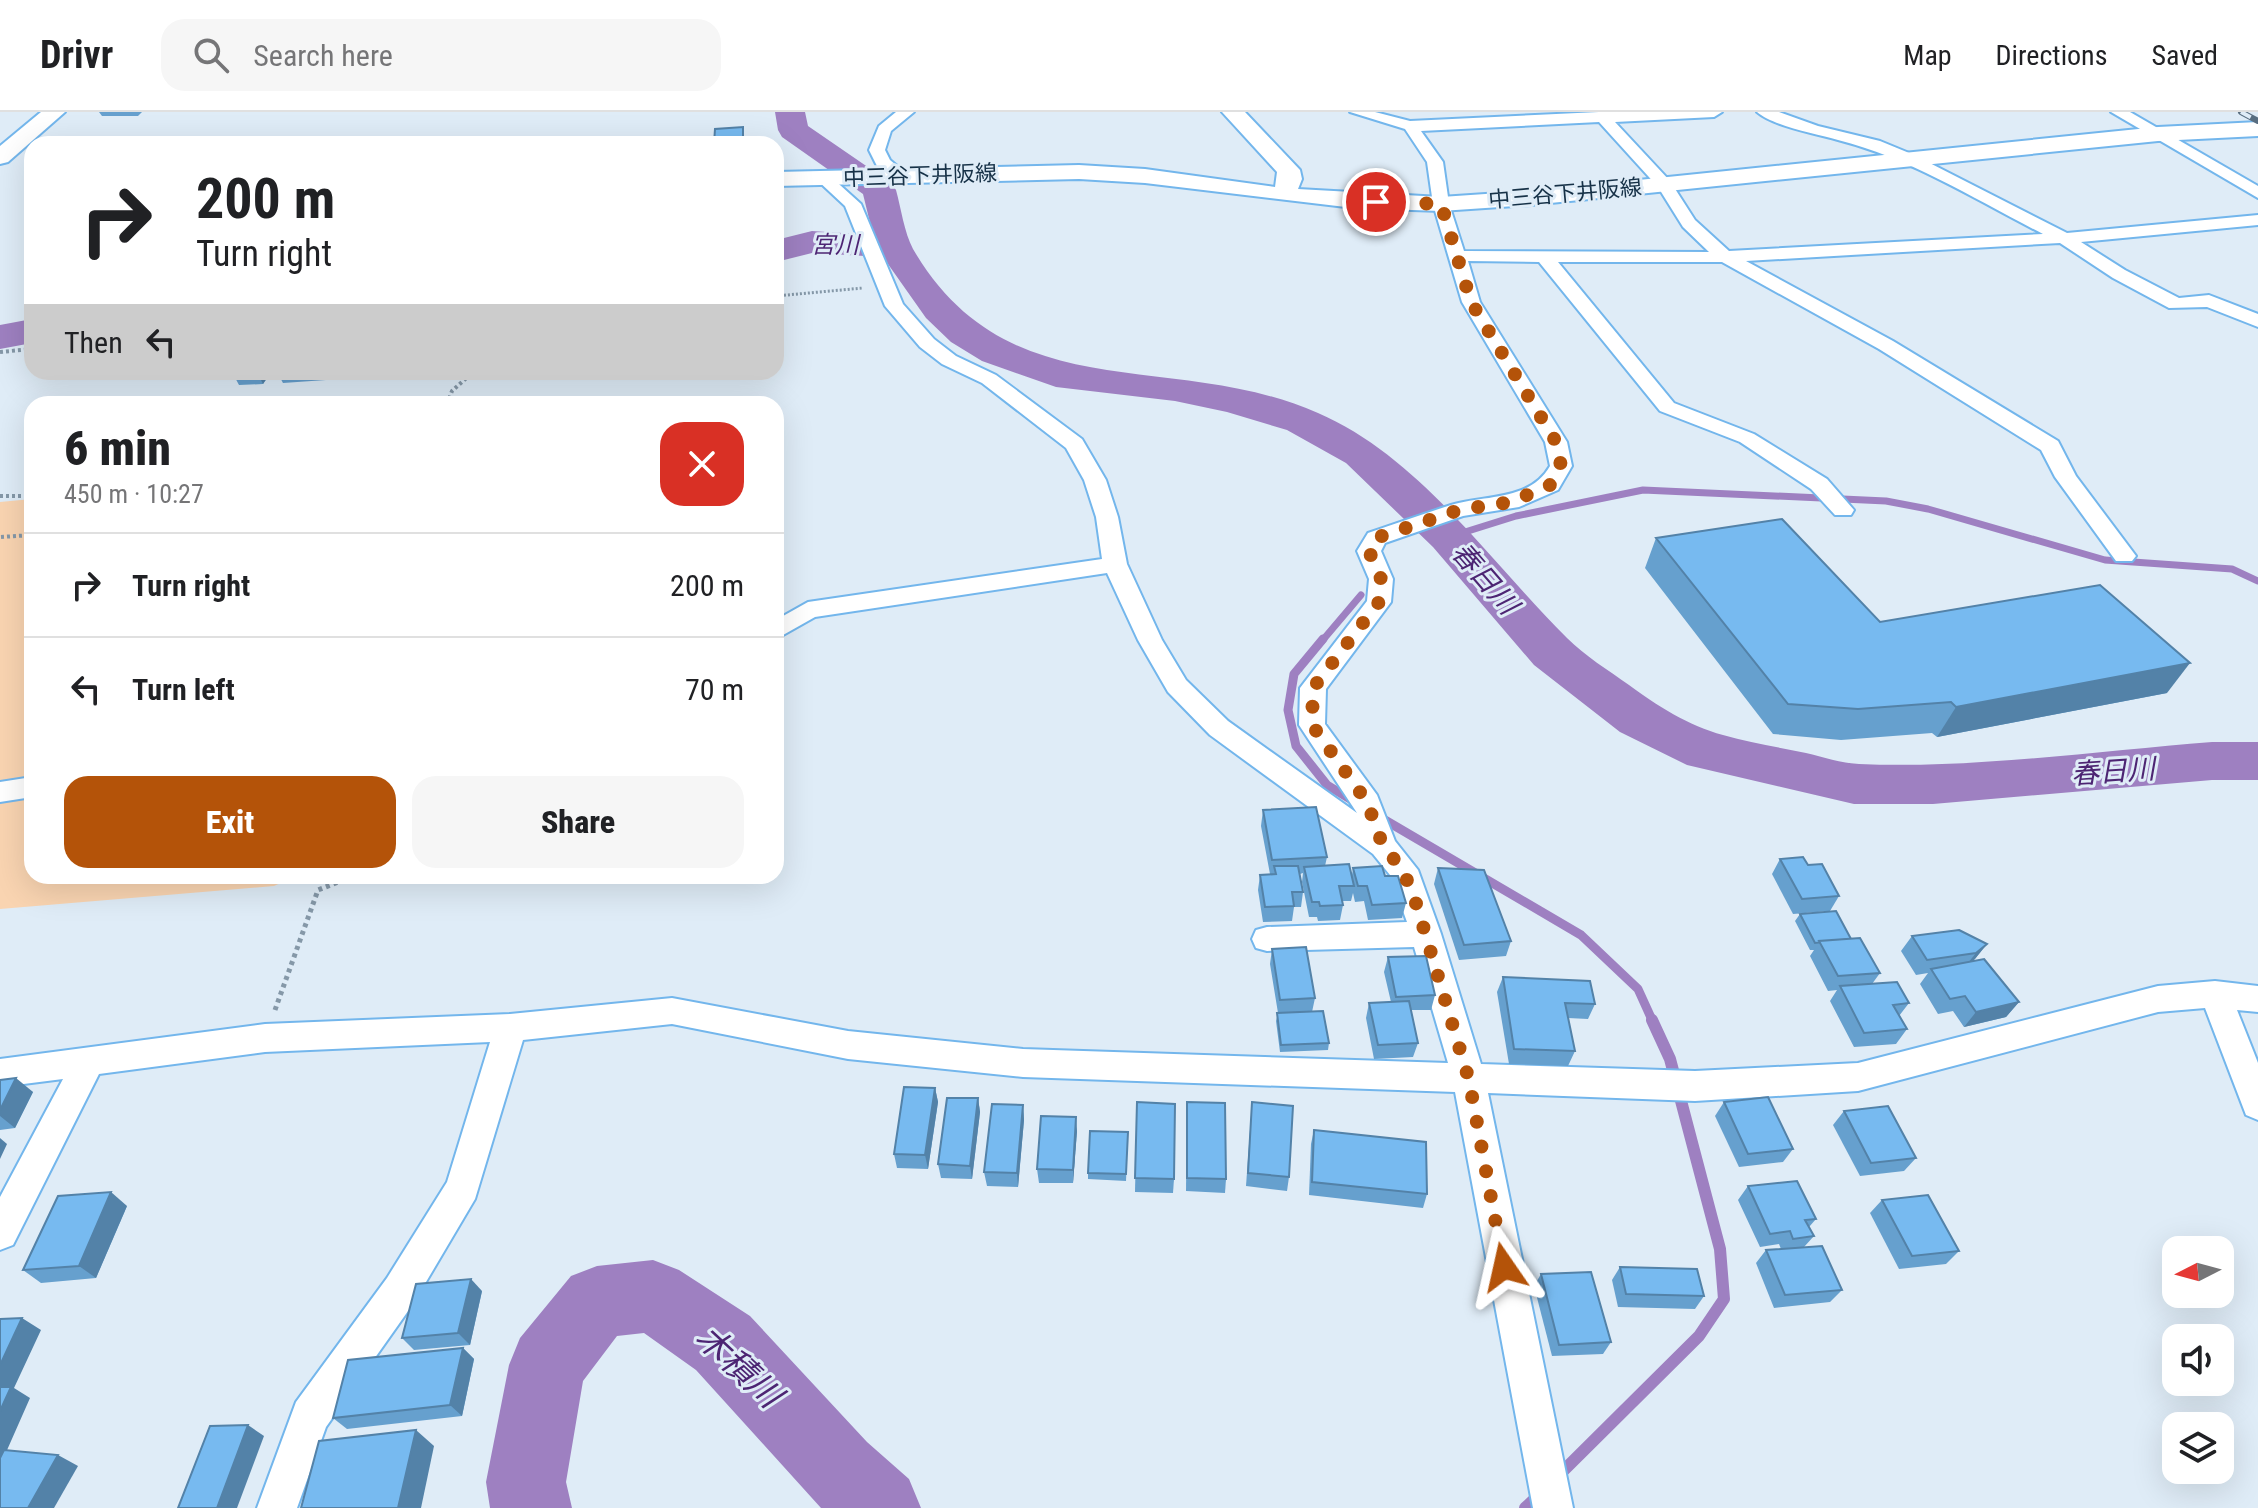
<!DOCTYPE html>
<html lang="en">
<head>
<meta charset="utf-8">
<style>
  body { margin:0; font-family:"Roboto Condensed","Noto Sans JP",sans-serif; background:#f6f6f6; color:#202124; height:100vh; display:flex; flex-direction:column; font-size:30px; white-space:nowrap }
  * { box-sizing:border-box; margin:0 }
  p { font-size:26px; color:#757577 }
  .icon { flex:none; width:44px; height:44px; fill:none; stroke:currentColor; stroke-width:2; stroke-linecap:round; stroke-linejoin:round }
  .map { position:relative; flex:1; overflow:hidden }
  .drawer { position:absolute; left:24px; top:284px; width:760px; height:488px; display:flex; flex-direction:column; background:#fff; border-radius:24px; box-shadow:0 8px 32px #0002 }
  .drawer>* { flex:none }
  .guide { position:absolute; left:24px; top:24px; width:760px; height:244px; border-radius:24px; box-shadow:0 8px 32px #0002; background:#fff; color:#202124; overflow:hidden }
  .needle { width:52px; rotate:264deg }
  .tools { position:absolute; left:2162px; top:1124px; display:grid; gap:16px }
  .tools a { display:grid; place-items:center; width:72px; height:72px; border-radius:16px; background:#fff; box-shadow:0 8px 32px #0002; font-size:40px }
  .pin { position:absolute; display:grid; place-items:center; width:68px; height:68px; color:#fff; margin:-34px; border:4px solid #fff; border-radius:50%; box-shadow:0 2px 8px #0007 }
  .me { position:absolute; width:88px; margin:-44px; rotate:349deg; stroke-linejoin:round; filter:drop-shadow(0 0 6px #0008) }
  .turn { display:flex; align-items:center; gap:28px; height:168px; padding:0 40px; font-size:36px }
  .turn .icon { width:104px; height:104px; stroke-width:2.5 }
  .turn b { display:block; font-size:56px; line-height:68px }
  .then { display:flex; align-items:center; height:76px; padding:0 40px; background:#0003; gap:16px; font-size:30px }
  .round { display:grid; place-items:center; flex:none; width:84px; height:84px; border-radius:24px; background:#f6f6f6 }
  .overview { display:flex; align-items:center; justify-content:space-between; height:136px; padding:0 40px }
  h1 { font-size:48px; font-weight:800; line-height:60px }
  .action { display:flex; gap:16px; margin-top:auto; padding:16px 40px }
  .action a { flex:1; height:92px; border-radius:24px; background:#b45309; color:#fff; font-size:32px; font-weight:800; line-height:92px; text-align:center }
  .action a+a { background:#f6f6f6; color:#202124 }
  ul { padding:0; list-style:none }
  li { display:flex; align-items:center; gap:24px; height:104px; padding:0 40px; border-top:2px solid #e0e0e0 }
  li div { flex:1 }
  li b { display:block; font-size:30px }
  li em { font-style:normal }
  header { display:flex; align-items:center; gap:48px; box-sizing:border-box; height:112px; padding:0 40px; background:#fff; border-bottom:2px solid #e0e0e0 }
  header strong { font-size:38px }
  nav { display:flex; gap:44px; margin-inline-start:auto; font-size:28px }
  .search { width:560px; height:72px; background:#f6f6f6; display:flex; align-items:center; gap:20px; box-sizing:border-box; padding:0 28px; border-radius:24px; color:#757577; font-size:30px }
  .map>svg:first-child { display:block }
  .green { fill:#f9d4b1 }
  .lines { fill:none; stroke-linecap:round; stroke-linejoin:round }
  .stream-far2 { stroke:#9e80c1; stroke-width:7 }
  .stream-far1 { stroke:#9e80c1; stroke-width:9 }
  .stream { stroke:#9e80c1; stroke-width:12 }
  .river { fill:#9e80c1; fill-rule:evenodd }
  .street-casing { stroke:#73b6ec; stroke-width:4 }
  .secondary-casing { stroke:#73b6ec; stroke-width:4 }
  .path-far2 { stroke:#8598a8; stroke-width:3; stroke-dasharray:2 2; stroke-linecap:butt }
  .path-far1 { stroke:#8598a8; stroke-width:4; stroke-dasharray:3 3; stroke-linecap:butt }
  .path { stroke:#8598a8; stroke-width:5; stroke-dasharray:4 4; stroke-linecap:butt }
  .street { fill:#fff; fill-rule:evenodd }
  .secondary { fill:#fff; fill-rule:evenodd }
  .rail-casing { stroke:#586e81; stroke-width:6 }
  .rail { stroke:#dfecf7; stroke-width:4; stroke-dasharray:11; stroke-linecap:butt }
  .wall { fill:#66a0ce }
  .shaded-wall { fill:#5382a8 }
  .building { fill:#77baf0; stroke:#5382a8; stroke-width:2 }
  .route { stroke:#b45309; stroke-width:14; stroke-dasharray:0 25.2 }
  .labels { text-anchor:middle; stroke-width:6; stroke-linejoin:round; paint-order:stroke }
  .far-street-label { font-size:22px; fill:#163147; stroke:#dfecf7 }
  .far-water-label { font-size:24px; font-style:italic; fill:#4d2573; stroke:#dfecf7 }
  .water-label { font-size:28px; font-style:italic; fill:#4d2573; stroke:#dfecf7 }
  .near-water-label { font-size:34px; font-style:italic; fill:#4d2573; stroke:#dfecf7 }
</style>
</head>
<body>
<header>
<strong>Drivr</strong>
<div class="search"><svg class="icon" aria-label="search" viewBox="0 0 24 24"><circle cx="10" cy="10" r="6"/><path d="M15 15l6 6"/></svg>Search here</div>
<nav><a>Map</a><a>Directions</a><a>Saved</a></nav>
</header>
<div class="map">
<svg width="2258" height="1396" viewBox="0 0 2258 1396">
  <rect width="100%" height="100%" fill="#dfecf7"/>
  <polygon class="green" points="32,387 32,764 296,764 274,774 0,797 0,390"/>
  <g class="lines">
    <g class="stream-far2">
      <polyline points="1449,425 1516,404 1643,378 1886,389 1928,397 2105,448 2232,457 2258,469"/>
      <polyline points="1322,529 1361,483"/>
    </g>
    <g class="stream-far1">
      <polyline points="1323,527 1294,562 1288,598 1296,634 1327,673 1355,690"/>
      <polyline points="1378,704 1581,823 1638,877 1653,910"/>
    </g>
    <g class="stream">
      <polyline points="1558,1364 1699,1224 1724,1187 1720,1137 1670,947 1652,908"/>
      <polyline points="1525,1396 1539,1383"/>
    </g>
    <g class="river">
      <path d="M775 0H805L808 14 891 71 896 78C901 96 904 120 913 137 1009 301 1170 236 1318 301 1420 345 1490 450 1567 526 1585 544 1608 558 1629 573 1656 593 1689 614 1723 623 1750 631 1778 635 1806 641 1823 645 1841 651 1859 652 1973 657 2097 639 2212 630H2258V668H2212L1933 692H1854L1687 653 1620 620 1534 553 1433 435 1346 351 1287 318 1227 300 1175 289 1056 275 982 249 951 230 926 206 883 145 812 141 776 150V128L812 119 873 123 863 82 782 25 778 18Z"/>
      <polygon points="32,207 32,231 0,237 0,213"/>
      <polygon points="653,1148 679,1158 750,1204 867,1330 909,1367 921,1396 821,1396 696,1258 644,1221 617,1224 583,1269 566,1370 572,1396 490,1396 486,1370 509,1253 520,1226 571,1164 597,1154"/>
    </g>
    <g class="street-casing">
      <g id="street">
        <polygon points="896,0 914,0 891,19 885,38 890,48 909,64 901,69 877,54 869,38 879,14"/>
        <path d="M1350 0H1375L1410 9 1599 0H1722L1714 5 1615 10 1670 69 1695 108 1729 139 2043 122C1976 88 1910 46 1838 28 1816 22 1773 14 1757 0H1779L1818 14 1880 29 1914 43 2067 121 2258 103V113L2081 130 2125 158 2179 186 2209 183 2258 202V215L2207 195 2169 196 2113 166 2060 131 1746 149 1893 229 2058 329 2076 364 2136 444 2132 449H2116L2055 365 2041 338 1879 237 1722 150H1558L1674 291 1754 322 1827 367 1854 398 1851 403H1835L1811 377 1740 330 1660 299 1539 150 1468 149 1480 190 1567 330 1572 354 1558 378 1519 395 1463 404 1385 431 1381 439 1393 467 1391 490 1326 577 1325 612 1377 683 1395 729 1418 758 1441 822 1481 952 1695 959 1858 951 2158 874 2215 869 2258 874V900L2237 898 2258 951V1008L2246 1003 2205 896 2158 900 1858 979 1695 989 1488 981 1573 1396H1533L1455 980 1023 965 848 947 672 912 523 928 475 1087 413 1192 326 1315 297 1396H257L296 1290 387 1166 447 1070 490 930 265 940 99 962 13 1133 0 1138V1085L63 967 0 975V947L265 912 510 902 672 886 848 919 1023 937 1448 951 1414 835 1267 839 1256 836 1252 827 1256 818 1267 815 1407 810 1390 763 1373 742 1210 623 1168 580 1138 528 1107 461 815 505 776 527V508L808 490 1102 447 1096 405 1084 368 1066 336 982 271 942 252 920 235 885 194 845 94 816 67 824 62 830 64 861 92 903 192 934 227 956 244 996 263 1082 327 1106 368 1118 405 1127 452 1162 528 1186 568 1228 609 1357 701 1299 613 1300 576 1367 489 1369 467 1357 439 1368 421C1395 412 1423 402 1451 393 1485 383 1530 389 1550 354L1545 330 1462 190 1433 92 1427 50 1405 17ZM1599 10 1658 75 1683 115 1709 140 1464 139 1449 92 1443 50 1421 19Z"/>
        <polygon points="2111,0 2130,0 2258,74 2258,86"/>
        <polygon points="32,665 32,685 0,690 0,670"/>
      </g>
    </g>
    <g class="secondary-casing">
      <g id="secondary">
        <polygon points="41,0 65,0 8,50 0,52 0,34"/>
        <polygon points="1222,0 1245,0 1300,58 1302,67 1298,77 1441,85 1531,79 2158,15 2258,10 2258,24 2158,29 1531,93 1441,99 1354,96 1145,71 1079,67 776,74 776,60 1079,53 1145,57 1275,75 1277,60"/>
      </g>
    </g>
    <polyline class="path-far2" points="776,184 863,176"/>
    <g class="path-far1">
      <polyline points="0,240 32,237"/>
      <polyline points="447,292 452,279 473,260"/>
      <polyline points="0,384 32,384"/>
      <polyline points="1,425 32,423"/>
    </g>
    <polyline class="path" points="275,898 318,778 353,764"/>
    <use href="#street" class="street"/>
    <use href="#secondary" class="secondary"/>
    <g class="rail-casing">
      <polyline id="rail" points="2241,0 2258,9"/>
    </g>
    <use href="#rail" class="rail"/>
  </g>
  <g class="wall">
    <polygon points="99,0 142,0 138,4 102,4"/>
    <polygon points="232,260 271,260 263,272 239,273"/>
    <polygon points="277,260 330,260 326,268 283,271"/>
    <polygon points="1656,426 1880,510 2167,581 1937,625 1932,621 1841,628 1773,622 1645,456"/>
    <polygon points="1263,698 1327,745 1325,754 1352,763 1353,756 1385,764 1406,791 1402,806 1368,808 1364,789 1355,790 1353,781 1351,789 1342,789 1343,793 1340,808 1318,809 1317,805 1309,805 1302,770 1303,761 1300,762 1303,780 1301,795 1294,795 1292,809 1263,810 1258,778 1260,763 1270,762 1261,714"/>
    <polygon points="1780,747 1808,753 1839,784 1830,799 1793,802 1772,762"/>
    <polygon points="1438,756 1511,829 1506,844 1459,848 1434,772"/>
    <polygon points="1800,802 1851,827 1880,861 1872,872 1909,891 1899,904 1907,917 1896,932 1854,935 1830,889 1837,878 1828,879 1810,844 1814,838 1810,838 1795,809"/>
    <polygon points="1912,824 1987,832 1973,849 2019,890 2006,905 1964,915 1953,899 1938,902 1920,872 1928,861 1916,863 1901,839"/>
    <polygon points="1272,837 1315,886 1312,900 1329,931 1328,938 1280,940 1276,909 1278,901 1270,852"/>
    <polygon points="1388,845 1435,883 1431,898 1411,898 1418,931 1413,945 1374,947 1366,906 1369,891 1391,890 1384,860"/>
    <polygon points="1503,865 1595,892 1588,907 1568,906 1575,939 1568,954 1509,952 1497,880"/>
    <polygon points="0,968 33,980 15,1016 0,1018"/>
    <polygon points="935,976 938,990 928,1057 897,1056 894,1042"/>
    <polygon points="978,986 980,1000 972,1067 941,1066 938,1052"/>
    <polygon points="1137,990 1174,1067 1173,1081 1135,1080"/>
    <polygon points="1187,990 1226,1067 1225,1081 1186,1079"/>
    <polygon points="1252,990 1289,1065 1287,1079 1246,1074"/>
    <polygon points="1724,990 1793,1037 1783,1050 1739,1055 1715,1004"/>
    <polygon points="1023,993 1024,1008 1018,1075 987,1074 984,1060"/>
    <polygon points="1844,999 1916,1046 1904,1059 1860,1064 1833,1013"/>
    <polygon points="1314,1018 1427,1082 1423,1096 1309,1083 1311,1032"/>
    <polygon points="1077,1019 1073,1071 1039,1071 1037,1057"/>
    <polygon points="1128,1020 1126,1069 1088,1067 1088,1061"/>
    <polygon points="1748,1074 1816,1107 1809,1115 1814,1124 1804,1135 1842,1178 1830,1190 1774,1196 1756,1151 1766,1138 1781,1137 1779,1132 1760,1135 1738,1088"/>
    <polygon points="1882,1088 1959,1139 1946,1152 1899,1157 1870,1101"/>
    <polygon points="127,1094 96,1166 41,1171 23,1158"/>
    <polygon points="1620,1155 1704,1184 1695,1197 1618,1195 1612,1168"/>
    <polygon points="1541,1162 1611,1230 1603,1242 1552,1244 1534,1174"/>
    <polygon points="482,1179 470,1233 414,1238 402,1226"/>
    <polygon points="463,1236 474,1247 462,1304 347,1317 333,1306"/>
  </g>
  <g class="shaded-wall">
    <polygon points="257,260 271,260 263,272"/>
    <polygon points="322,260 330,260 326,268"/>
    <polygon points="2190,551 2167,581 1937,625 1956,595"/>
    <polygon points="1987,832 1975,847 1964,856 1976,841"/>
    <polygon points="2019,890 2006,905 1964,915 1976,900"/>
    <polygon points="16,966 33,980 15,1016 0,1004 0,998"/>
    <polygon points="935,976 938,990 928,1057 925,1043"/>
    <polygon points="978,986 980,1000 972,1067 970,1054"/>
    <polygon points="1023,993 1024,1008 1018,1075 1017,1061"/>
    <polygon points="1076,1005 1077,1019 1073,1071 1073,1058"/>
    <polygon points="0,1026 7,1032 0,1047"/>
    <polygon points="111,1080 127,1094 96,1166 79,1154"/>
    <polygon points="471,1167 482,1179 470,1233 458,1221"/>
    <polygon points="22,1206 41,1218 14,1276 30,1286 0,1354 0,1299 9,1280 0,1274 0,1253"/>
    <polygon points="463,1236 474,1247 462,1304 450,1293"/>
    <polygon points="248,1313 264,1324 237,1396 217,1396"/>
    <polygon points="416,1318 434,1334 421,1396 398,1396"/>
    <polygon points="58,1343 78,1354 54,1396 28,1396"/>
  </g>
  <g class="building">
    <polygon points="743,15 743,32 714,32 715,17"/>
    <polygon points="1782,407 1880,510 2100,473 2190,551 1956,595 1951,590 1858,597 1788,592 1656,426"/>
    <polygon points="1316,695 1327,745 1272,748 1263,698"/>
    <polygon points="1803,745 1808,753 1822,752 1839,784 1802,787 1780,747"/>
    <polygon points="1349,752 1354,774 1339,774 1343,793 1320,794 1319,790 1312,790 1304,755"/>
    <polygon points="1274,754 1298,754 1303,780 1292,780 1294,794 1265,795 1260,763 1276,762"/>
    <polygon points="1382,754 1385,764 1398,764 1406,791 1372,793 1367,774 1358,774 1353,756"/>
    <polygon points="1438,756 1484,758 1511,829 1464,833"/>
    <polygon points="1836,799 1851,827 1815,831 1800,802"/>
    <polygon points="1959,818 1987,832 1976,841 1927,848 1912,824"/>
    <polygon points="1860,826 1880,861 1838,864 1819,829"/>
    <polygon points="1306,835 1315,886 1280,888 1272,837"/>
    <polygon points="1426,844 1435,883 1396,885 1388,845"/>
    <polygon points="1984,847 2019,890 1976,900 1965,884 1950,887 1931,857"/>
    <polygon points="1503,865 1590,869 1595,892 1565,891 1575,939 1514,937"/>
    <polygon points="1897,870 1909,891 1893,893 1907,917 1864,921 1840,874"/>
    <polygon points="1409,889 1418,931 1378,933 1369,891"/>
    <polygon points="1323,899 1329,931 1281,933 1277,901"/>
    <polygon points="16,966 0,998 0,968"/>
    <polygon points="904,975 935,976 925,1043 894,1042"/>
    <polygon points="1768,985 1793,1037 1748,1042 1724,990"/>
    <polygon points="947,986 978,986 970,1054 938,1052"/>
    <polygon points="1137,990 1175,992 1174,1067 1135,1066"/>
    <polygon points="1187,990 1225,991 1226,1067 1187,1066"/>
    <polygon points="1252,990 1293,994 1289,1065 1248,1061"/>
    <polygon points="992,992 1023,993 1017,1061 984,1060"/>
    <polygon points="1888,994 1916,1046 1871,1051 1844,999"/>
    <polygon points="1041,1004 1076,1005 1073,1058 1037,1057"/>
    <polygon points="1314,1018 1426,1030 1427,1082 1312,1070"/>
    <polygon points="1090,1019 1128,1020 1126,1062 1088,1061"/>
    <polygon points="1797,1069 1816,1107 1805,1108 1814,1124 1793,1127 1790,1119 1770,1122 1748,1074"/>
    <polygon points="111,1080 79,1154 23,1158 58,1084"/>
    <polygon points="1928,1083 1959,1139 1912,1144 1882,1088"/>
    <polygon points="1822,1134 1842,1178 1785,1183 1766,1138"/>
    <polygon points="1620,1155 1697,1157 1704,1184 1626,1182"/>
    <polygon points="1591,1160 1611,1230 1559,1233 1541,1162"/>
    <polygon points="471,1167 458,1221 402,1226 416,1172"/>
    <polygon points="22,1206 0,1253 0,1207"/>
    <polygon points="463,1236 450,1293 333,1306 348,1248"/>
    <polygon points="0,1275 11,1275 0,1299"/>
    <polygon points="248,1313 217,1396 178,1396 210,1314"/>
    <polygon points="416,1318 398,1396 301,1396 319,1329"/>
    <polygon points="4,1338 58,1343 28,1396 0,1396 0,1346"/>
  </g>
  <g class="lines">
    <polyline class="route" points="1376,90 1441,92 1471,190 1556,330 1561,354 1550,373 1511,390 1459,398 1376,426 1369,439 1381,467 1379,490 1313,576 1312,613 1367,690 1383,734 1403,758 1417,794 1469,968 1504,1155"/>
  </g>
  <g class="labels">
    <g class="far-street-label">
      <text transform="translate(920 63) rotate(-2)" y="8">中三谷下井阪線</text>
      <text transform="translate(1565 81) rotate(-5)" y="8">中三谷下井阪線</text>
    </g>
    <g class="far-water-label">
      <text x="835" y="141">宮川</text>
    </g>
    <g class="water-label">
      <text transform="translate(1485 466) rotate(49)" y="10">春日川</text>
      <text transform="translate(2113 659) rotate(-4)" y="10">春日川</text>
    </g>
    <g class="near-water-label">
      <text transform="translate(739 1254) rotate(43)" y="12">木積川</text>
    </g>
  </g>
</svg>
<div class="tools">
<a><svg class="needle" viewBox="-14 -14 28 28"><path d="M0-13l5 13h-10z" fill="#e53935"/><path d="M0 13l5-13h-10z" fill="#757577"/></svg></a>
<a><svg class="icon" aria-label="sound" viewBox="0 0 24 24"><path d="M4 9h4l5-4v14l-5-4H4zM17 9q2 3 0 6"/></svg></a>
<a><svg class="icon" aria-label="layers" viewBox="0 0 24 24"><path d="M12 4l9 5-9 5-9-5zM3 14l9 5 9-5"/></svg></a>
</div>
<div class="pin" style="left:1376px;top:90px;background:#d93025"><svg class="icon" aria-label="arrive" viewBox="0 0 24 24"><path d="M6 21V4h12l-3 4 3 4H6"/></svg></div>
<svg class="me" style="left:1504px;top:1155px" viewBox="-20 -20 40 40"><path d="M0-17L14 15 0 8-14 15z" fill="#b45309" stroke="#fff" stroke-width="4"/></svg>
<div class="guide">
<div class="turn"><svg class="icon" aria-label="right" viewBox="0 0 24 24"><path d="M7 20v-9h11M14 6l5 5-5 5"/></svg><div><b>200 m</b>Turn right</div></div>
<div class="then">Then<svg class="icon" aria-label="left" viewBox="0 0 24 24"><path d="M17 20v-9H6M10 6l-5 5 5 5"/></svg></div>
</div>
<section class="drawer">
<div class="overview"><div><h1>6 min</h1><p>450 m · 10:27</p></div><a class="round" style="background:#d93025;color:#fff"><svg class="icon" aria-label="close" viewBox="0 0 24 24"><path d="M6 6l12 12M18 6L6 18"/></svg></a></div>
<ul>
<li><svg class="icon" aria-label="right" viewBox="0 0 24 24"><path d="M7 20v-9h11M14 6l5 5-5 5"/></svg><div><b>Turn right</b></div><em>200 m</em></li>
<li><svg class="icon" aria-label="left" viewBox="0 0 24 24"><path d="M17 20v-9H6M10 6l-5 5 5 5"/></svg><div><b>Turn left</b></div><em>70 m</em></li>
</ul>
<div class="action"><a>Exit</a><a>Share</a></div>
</section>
</div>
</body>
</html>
